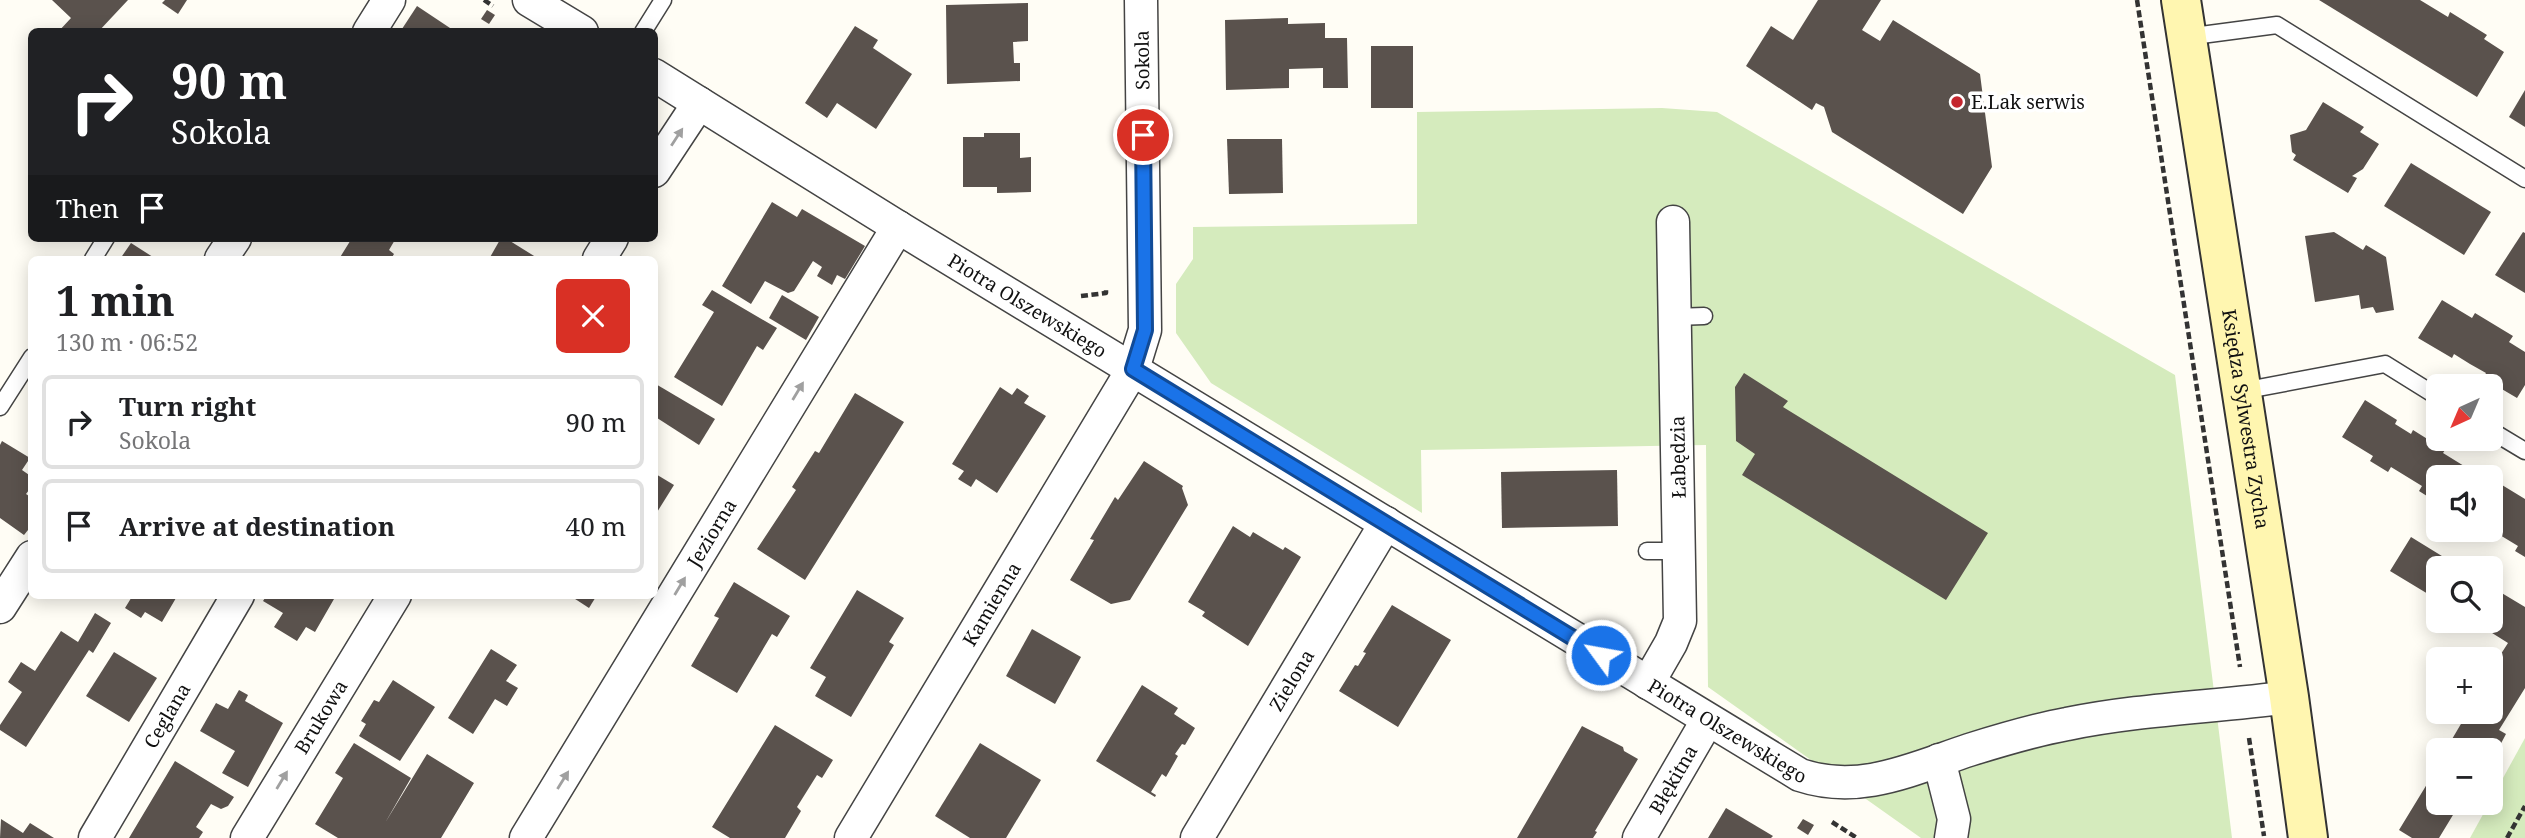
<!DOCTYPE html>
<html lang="en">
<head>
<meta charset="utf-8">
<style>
  body { margin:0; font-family:"Noto Serif",serif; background:#f6f6f6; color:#202124; height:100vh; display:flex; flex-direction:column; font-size:26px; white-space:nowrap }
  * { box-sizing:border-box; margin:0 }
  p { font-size:23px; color:#757577 }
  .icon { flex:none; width:38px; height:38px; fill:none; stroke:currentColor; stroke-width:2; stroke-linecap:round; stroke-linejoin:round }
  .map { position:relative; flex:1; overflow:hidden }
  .side { position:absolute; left:28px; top:256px; width:630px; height:343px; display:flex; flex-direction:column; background:#fff; border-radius:10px; box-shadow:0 4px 18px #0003 }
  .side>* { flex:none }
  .top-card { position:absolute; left:28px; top:28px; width:630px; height:214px; border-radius:10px; box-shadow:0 4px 18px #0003; background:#202124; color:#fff; overflow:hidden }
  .needle { width:46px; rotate:224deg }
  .controls { position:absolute; left:2426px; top:374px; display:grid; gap:14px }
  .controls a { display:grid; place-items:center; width:77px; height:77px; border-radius:10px; background:#fff; box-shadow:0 4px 18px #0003; font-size:35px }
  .pin { position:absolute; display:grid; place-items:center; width:60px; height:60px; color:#fff; margin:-30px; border:4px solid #fff; border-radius:50%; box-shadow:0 2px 7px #0007 }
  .me { position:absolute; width:77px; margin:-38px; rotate:302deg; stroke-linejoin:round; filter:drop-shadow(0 0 5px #0008) }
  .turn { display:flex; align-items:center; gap:24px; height:147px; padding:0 28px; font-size:32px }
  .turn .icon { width:91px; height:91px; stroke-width:2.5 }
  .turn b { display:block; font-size:49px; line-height:60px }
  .then { display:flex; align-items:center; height:66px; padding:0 28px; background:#0003; gap:14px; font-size:26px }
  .round { display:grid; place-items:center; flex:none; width:74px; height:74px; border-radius:10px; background:#f6f6f6 }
  .summary { display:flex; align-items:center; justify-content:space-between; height:119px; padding:0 28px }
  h1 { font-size:42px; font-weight:700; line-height:52px }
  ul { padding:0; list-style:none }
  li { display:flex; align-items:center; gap:21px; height:94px; margin:0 14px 10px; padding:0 14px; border:4px solid #e0e0e0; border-radius:10px }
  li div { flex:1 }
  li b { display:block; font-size:26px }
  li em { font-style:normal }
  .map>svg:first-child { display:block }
  .green { fill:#d5ebbd }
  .building { fill:#5a524d }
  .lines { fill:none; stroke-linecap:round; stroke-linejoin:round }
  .lane-casing { stroke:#444; stroke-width:19 }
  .street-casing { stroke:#444; stroke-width:35 }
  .secondary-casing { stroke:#333; stroke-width:42 }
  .path { stroke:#333; stroke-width:4.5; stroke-dasharray:7 3.5; stroke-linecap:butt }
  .lane { stroke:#fff; stroke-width:16 }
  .street { stroke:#fff; stroke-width:32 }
  .secondary { stroke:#fff6b0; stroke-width:38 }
  .oneway { fill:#a0a0a0 }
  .route-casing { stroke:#114b97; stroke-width:18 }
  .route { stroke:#1a73e8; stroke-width:12 }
  .poi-dot { fill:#c4262e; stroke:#fff; stroke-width:2.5 }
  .labels { text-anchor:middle; stroke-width:7; stroke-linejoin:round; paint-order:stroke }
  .street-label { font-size:19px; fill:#111; stroke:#fff }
  .poi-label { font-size:19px; fill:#111; stroke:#fff; text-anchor:start }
</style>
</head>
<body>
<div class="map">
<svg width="2525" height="838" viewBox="0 0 2525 838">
  <rect width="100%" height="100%" fill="#fffdf5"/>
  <g class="green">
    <polygon points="1662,108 1717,112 2175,375 2232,838 1921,838 1708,687 1706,445 1421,450 1422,513 1211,383 1176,333 1176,284 1193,259 1193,227 1417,224 1417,112"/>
    <polygon points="2525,738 2525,838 2470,838"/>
  </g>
  <g class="building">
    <polygon points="52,0 128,0 98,32 58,32 71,18"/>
    <polygon points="165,0 187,0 178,14 162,3"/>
    <polygon points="1818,0 1881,0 1862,30 1880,41 1893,20 1980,74 1992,167 1963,214 1832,132 1824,107 1816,103 1812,110 1746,66 1771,26 1793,40"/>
    <polygon points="2319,0 2420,0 2448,17 2450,12 2487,35 2484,39 2504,52 2477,97"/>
    <polygon points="1028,3 1028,41 1013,42 1014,63 1020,63 1020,81 947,84 946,5"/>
    <polygon points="417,6 456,32 400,32"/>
    <polygon points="487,10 495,15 489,24 481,19"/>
    <polygon points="1288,18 1288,24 1325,23 1325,38 1347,38 1348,88 1323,88 1323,68 1289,69 1289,88 1226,90 1225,20"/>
    <polygon points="855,26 878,40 873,48 912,74 876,129 837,103 827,118 805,103"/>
    <rect x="1371" y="46" width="42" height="62"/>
    <polygon points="2525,90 2525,127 2509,117"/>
    <polygon points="2323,102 2364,127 2360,132 2379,144 2363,169 2352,176 2357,178 2348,193 2293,160 2296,155 2292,152 2290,135 2306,130"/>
    <polygon points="984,133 1020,133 1020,158 1031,157 1031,192 997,193 997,187 963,187 963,137 984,137"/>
    <polygon points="1227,139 1282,139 1283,193 1229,194"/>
    <polygon points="2411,163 2491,212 2464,255 2384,206"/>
    <polygon points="772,202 797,217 802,209 865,246 845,279 837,275 832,285 817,276 822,267 813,261 794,291 788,293 765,281 751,304 722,286"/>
    <polygon points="2334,232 2363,250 2366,245 2386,257 2394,310 2376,313 2373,307 2361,309 2359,295 2315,302 2305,236"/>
    <polygon points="2523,232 2525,233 2525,293 2495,275"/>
    <polygon points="352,238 396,238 389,250 394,254 391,259 339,259"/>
    <polygon points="501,238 505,238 539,259 489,259"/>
    <polygon points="131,243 156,259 120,259"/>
    <polygon points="712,290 777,328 763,350 757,346 722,406 674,377 714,312 702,305"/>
    <polygon points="782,295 819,317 806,340 769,318"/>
    <polygon points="2442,300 2472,318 2475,313 2513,336 2509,342 2525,352 2525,385 2517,398 2483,378 2486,373 2470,364 2454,354 2452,358 2418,338"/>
    <polygon points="1744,373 1788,401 1783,407 1988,533 1946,600 1742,475 1755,454 1736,441 1735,387"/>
    <polygon points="654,383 715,419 699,445 654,416"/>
    <polygon points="1000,387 1012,395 1017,388 1029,396 1024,403 1046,416 997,493 976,479 971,487 958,479 964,471 952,464"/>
    <polygon points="855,393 904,422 805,580 757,549 796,490 792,487 815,451 819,453"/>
    <polygon points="2365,400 2397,420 2395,424 2411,434 2413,430 2445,450 2443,453 2477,474 2479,471 2525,499 2525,557 2515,551 2518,546 2490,529 2490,478 2438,478 2438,503 2419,491 2422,486 2391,467 2388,472 2370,461 2373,456 2342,437"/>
    <polygon points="2,441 30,458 22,470 32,477 32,486 26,494 32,498 32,525 24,535 0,518 0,445"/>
    <polygon points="1144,461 1183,486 1182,488 1188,505 1130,600 1111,604 1070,580 1094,540 1090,539 1115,497 1118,500"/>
    <polygon points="1617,470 1618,526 1502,528 1501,472"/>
    <polygon points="654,473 674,485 654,517"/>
    <polygon points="1233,526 1250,537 1253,532 1283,550 1285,547 1301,557 1248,646 1202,616 1205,612 1188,602"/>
    <polygon points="2411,537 2463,569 2438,569 2438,600 2390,571"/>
    <polygon points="734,582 790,616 777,637 772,634 737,693 691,666 719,618 714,616"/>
    <polygon points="2490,586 2525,607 2525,688 2499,730 2506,734 2498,749 2493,746 2489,751 2445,751 2468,712 2490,712 2490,671 2508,643 2473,621 2490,621"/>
    <polygon points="857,590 904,618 889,642 894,645 851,717 815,696 826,677 810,668"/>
    <polygon points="133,595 172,595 176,598 162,622 145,612 141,618 125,608"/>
    <polygon points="267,595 328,595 334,599 315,632 306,627 297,641 274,627 283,613 263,601"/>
    <polygon points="569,595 597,595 589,608"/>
    <polygon points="1392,605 1451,640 1398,727 1339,691 1355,665 1358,666 1366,653 1363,652"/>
    <polygon points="95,613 111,623 93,653 89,650 26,747 0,730 0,725 22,692 8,682 21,662 35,671 61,631 78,642"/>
    <polygon points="1032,629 1081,657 1055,704 1006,676"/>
    <polygon points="491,649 517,665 506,681 518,688 507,706 495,699 473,734 448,718"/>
    <polygon points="114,652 157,678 129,722 86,696"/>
    <polygon points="393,680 435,707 400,761 359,736 366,724 361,721 374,700 379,702"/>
    <polygon points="1142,685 1178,708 1174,714 1195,728 1185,745 1182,744 1175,754 1178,756 1166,777 1162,774 1151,792 1156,795 1155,797 1096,761"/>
    <polygon points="239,690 248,695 245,701 283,723 248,787 222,773 235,751 200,731 216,703 228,709"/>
    <polygon points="775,725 833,760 822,778 817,775 797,807 801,811 785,838 730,838 712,827"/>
    <polygon points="1582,726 1623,747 1624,751 1638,759 1595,831 1597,832 1593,838 1517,838"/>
    <polygon points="354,743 411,778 385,823 427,754 474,783 441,838 338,838 315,824 343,778 335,773"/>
    <polygon points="980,743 1041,780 1006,838 970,838 935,816"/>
    <polygon points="175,761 234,797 228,806 221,809 211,804 196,827 203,832 199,838 129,838"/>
    <polygon points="2438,762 2438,803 2468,803 2464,809 2459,805 2439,838 2412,838 2399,830 2435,771 2434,769"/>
    <polygon points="1726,808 1773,836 1771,838 1708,838"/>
    <polygon points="1,819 23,833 30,823 54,838 0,838"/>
    <polygon points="1803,819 1814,825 1808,835 1797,828"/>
  </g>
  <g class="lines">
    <g class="lane-casing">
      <g id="lane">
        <polyline points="643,32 663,0"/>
        <polyline points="2186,37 2277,25 2525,179"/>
        <polyline points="93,259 106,238"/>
        <polyline points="1675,317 1704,316"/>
        <polyline points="2242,391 2385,364 2438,397"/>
        <polyline points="0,407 32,357"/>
        <polyline points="2490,430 2525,451"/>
        <polyline points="1647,551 1680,551"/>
      </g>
    </g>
    <g class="street-casing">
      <g id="street">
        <polyline points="529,0 582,32"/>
        <polyline points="369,32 389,0"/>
        <path id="s1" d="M654 75 898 227 1800 775C1860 795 1912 769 1969 750 2001 740 2034 730 2067 724 2140 709 2215 707 2289 697"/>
        <polyline points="654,171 699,103"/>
        <polyline points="221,259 235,238"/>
        <polyline points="599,259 612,238"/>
        <polyline points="0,607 32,557"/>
        <polyline points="1648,683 1671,643 1680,621 1673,222"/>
        <polyline points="1939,760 1954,819 1951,838"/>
        <path id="s2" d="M95 838 238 595"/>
        <path id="s3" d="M247 838 395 595"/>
        <path id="s4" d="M526 838 898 227"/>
        <path id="s5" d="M851 838 1133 369 1145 330 1141 0"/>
        <path id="s6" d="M1197 838 1386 523"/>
        <path id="s7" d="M1639 838 1707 721"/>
      </g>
    </g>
    <g class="secondary-casing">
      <g id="secondary">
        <path id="s8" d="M2181 0 2289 697 2308 838"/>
      </g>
    </g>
    <g class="path">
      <polyline points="484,0 493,6"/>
      <polyline points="2137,0 2240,667"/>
      <polyline points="1081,296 1106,293 1106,289"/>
      <polyline points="2249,738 2264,836"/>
      <polyline points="1832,822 1857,838"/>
      <polyline points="2507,838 2525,806"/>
    </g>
    <use href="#lane" class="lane"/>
    <use href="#street" class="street"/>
    <use href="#secondary" class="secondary"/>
  </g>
  <defs><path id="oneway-solid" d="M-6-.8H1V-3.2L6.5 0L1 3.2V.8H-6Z" transform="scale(1.75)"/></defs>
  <g class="oneway">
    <use href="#oneway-solid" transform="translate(677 137) rotate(-57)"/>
    <use href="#oneway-solid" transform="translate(798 391) rotate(-59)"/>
    <use href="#oneway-solid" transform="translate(680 586) rotate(-59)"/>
    <use href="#oneway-solid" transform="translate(282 780) rotate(-59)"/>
    <use href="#oneway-solid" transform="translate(563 780) rotate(-58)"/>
  </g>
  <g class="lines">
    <g class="route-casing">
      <polyline id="route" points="1143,135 1145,330 1133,369 1601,655"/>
    </g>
    <use href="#route" class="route"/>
  </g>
  <circle class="poi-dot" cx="1957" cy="102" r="7"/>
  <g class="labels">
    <g class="street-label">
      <text transform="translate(1142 60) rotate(-91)" y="7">Sokola</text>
      <text dy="7" stroke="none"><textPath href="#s1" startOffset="439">Piotra Olszewskiego</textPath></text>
      <text dy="7" stroke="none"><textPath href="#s8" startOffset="424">Księdza Sylwestra Zycha</textPath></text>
      <text transform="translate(1678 457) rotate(-91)" y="7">Łabędzia</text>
      <text dy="7" stroke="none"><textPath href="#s4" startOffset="357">Jeziorna</textPath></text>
      <text dy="7" stroke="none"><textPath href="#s5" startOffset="273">Kamienna</textPath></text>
      <text dy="7" stroke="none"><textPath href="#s6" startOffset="184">Zielona</textPath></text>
      <text dy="7" stroke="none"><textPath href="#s2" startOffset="142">Ceglana</textPath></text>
      <text dy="7" stroke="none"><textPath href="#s3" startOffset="142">Brukowa</textPath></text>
      <text dy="7" stroke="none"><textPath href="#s1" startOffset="1258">Piotra Olszewskiego</textPath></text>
      <text dy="7" stroke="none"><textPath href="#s7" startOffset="68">Błękitna</textPath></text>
    </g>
    <g class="poi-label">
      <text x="1971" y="109">E.Lak serwis</text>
    </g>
  </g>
</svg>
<div class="controls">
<a><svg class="needle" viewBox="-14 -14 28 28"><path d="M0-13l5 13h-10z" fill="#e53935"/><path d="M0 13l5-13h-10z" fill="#757577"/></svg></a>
<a><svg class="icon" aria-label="sound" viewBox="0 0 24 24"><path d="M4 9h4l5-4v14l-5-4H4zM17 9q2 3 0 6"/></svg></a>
<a><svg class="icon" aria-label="search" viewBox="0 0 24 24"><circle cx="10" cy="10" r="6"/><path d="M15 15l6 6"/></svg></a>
<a>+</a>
<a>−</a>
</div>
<div class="pin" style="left:1143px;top:135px;background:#d93025"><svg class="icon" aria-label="arrive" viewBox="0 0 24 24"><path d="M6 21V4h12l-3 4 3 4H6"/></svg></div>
<svg class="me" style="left:1601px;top:655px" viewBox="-20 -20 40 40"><circle r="17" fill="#1a73e8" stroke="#fff" stroke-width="3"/><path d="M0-11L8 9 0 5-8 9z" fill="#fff"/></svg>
<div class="top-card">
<div class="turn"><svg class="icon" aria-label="right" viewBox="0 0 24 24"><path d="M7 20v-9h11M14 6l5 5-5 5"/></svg><div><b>90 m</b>Sokola</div></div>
<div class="then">Then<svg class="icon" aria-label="arrive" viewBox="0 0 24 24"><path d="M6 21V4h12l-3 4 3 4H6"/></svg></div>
</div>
<section class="side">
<div class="summary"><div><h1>1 min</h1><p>130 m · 06:52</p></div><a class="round" style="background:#d93025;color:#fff"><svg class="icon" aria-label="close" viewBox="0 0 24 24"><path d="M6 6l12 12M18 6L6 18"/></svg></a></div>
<ul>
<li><svg class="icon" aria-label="right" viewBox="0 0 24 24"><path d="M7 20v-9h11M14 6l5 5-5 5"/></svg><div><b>Turn right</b><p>Sokola</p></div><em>90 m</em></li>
<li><svg class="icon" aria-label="arrive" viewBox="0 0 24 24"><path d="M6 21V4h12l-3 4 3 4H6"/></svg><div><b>Arrive at destination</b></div><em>40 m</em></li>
</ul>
</section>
</div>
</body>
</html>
